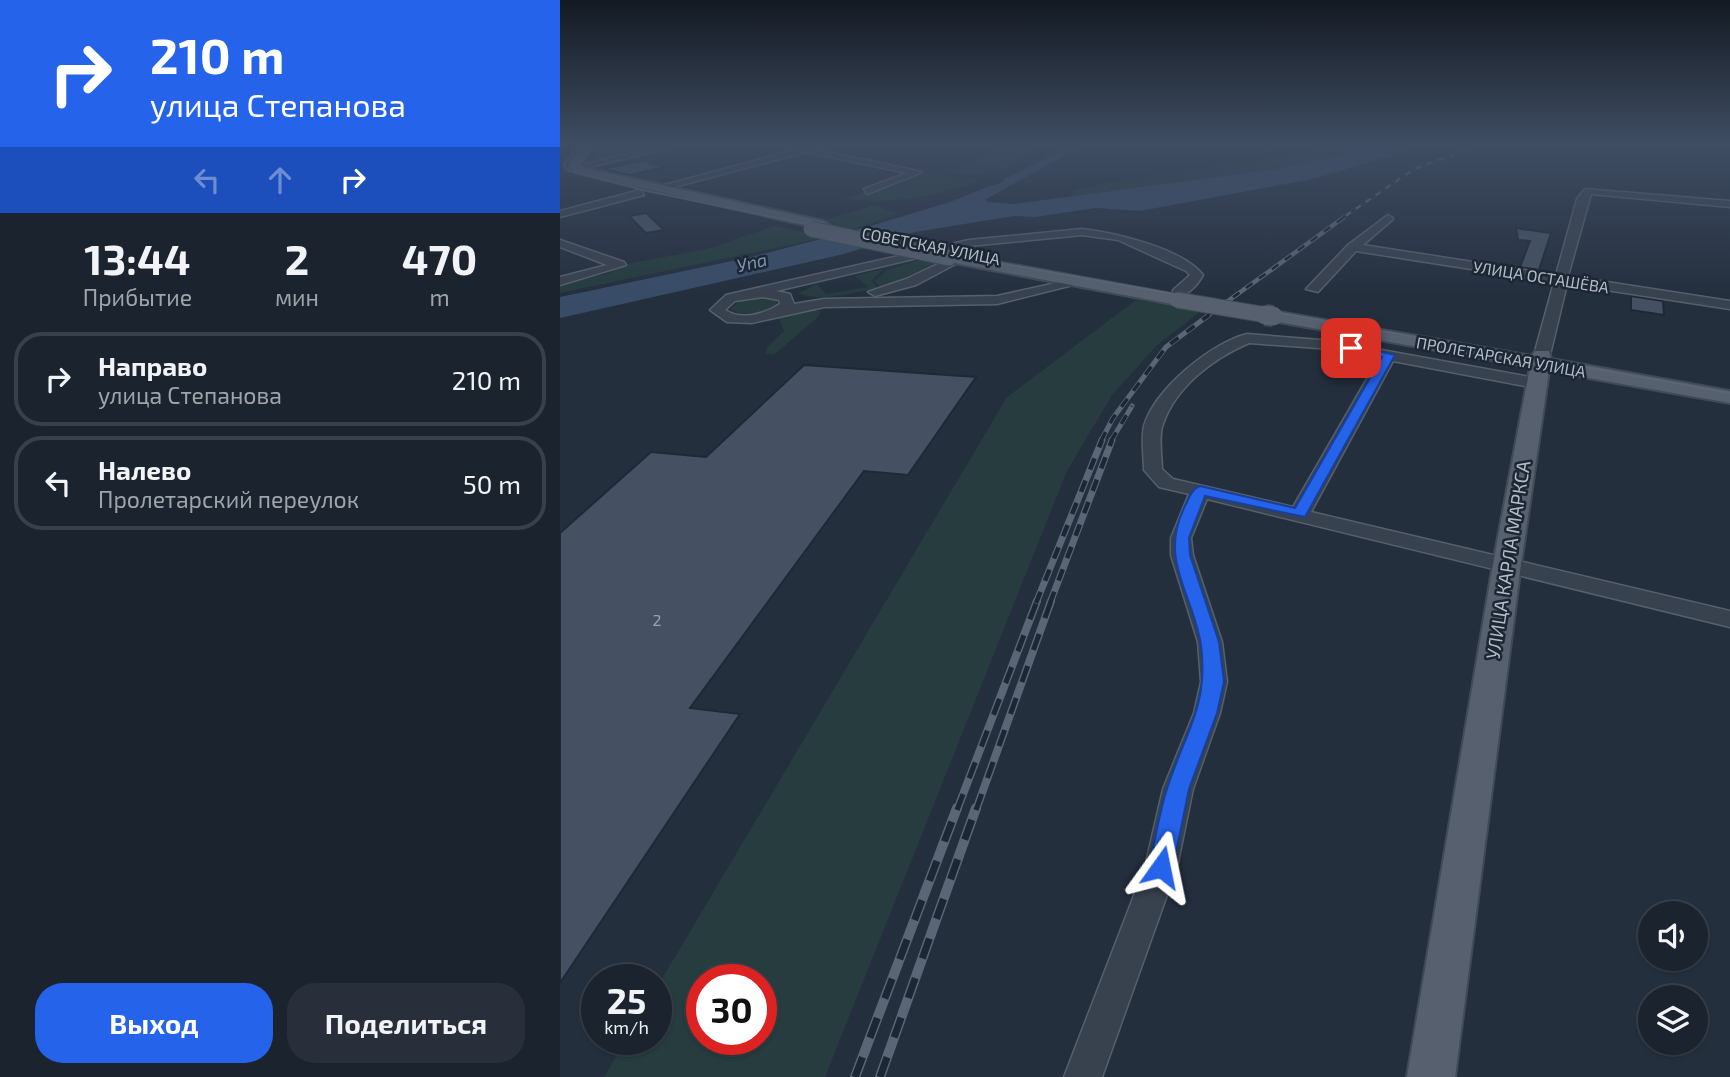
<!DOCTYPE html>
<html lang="ru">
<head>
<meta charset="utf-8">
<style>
  body { margin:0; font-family:"Exo 2",sans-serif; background:#282f3a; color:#f1f3f6; height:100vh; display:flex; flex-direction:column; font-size:26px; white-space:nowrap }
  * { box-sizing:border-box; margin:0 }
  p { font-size:23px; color:#a0a4aa }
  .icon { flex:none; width:38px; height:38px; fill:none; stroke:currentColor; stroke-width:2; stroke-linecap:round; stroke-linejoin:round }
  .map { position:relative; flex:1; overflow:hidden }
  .drawer { display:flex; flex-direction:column; background:#1b232e; width:560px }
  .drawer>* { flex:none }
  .top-card { background:#2563eb; color:#fff; overflow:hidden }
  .controls { position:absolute; left:1078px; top:901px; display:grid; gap:14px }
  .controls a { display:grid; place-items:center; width:70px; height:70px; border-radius:50%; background:#1b232e; box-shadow:0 2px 5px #0004,0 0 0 2px #39404a; font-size:35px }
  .speed { position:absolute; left:21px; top:964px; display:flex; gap:14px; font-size:35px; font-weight:700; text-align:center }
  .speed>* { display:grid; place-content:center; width:91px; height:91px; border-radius:50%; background:#1b232e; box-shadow:0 2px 5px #0004,0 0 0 2px #39404a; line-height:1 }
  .speed small { font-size:18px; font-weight:400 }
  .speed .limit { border:10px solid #d22; background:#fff; color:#111 }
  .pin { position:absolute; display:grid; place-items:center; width:60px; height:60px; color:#fff; margin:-30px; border-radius:14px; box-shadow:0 4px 10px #0006 }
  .me { position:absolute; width:77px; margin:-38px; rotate:12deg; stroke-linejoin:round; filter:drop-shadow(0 0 5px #0008) }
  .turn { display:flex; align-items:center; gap:24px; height:147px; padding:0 35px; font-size:32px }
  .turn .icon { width:91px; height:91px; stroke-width:2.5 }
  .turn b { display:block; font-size:49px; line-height:60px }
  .lanes { display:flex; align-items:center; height:66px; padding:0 35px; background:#0003; justify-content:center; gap:35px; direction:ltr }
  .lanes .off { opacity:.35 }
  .eta { display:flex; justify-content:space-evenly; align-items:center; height:119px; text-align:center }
  .eta b { font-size:42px; font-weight:700; line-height:49px }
  .action { display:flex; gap:14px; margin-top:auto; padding:14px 35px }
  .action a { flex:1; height:80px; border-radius:28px; background:#2563eb; color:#fff; font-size:28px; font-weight:700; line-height:80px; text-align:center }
  .action a+a { background:#282f3a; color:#f1f3f6 }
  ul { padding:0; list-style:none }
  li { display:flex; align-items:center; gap:21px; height:94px; margin:0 14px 10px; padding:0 21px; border:4px solid #39404a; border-radius:28px }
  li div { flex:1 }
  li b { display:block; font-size:26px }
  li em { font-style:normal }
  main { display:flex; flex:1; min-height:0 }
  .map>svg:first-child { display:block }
  .green { fill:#263c3f; fill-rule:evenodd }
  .water { fill:#394c67 }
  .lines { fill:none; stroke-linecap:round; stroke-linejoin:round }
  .river { fill:#394c67; fill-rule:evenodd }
  .building { fill:#455162; stroke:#1f2835; stroke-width:2 }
  .minor-casing { stroke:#565f6c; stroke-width:3 }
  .major-casing { stroke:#414a57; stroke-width:4 }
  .minor { fill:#38414e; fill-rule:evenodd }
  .major { fill:#56606e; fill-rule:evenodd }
  .tram { stroke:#5a6575; stroke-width:2 }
  .rail-far5-casing { stroke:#5a6575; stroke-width:2.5 }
  .rail-far4-casing { stroke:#5a6575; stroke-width:4.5 }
  .rail-far3-casing { stroke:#5a6575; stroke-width:5 }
  .rail-far2-casing { stroke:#5a6575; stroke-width:7 }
  .rail-far1-casing { stroke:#5a6575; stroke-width:8 }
  .rail-casing { stroke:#5a6575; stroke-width:10 }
  .rail-far5 { stroke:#1d2633; stroke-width:2; stroke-dasharray:6; stroke-linecap:butt }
  .rail-far4 { stroke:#1d2633; stroke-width:2.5; stroke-dasharray:8; stroke-linecap:butt }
  .rail-far3 { stroke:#1d2633; stroke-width:3.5; stroke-dasharray:10; stroke-linecap:butt }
  .rail-far2 { stroke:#1d2633; stroke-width:4.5; stroke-dasharray:12; stroke-linecap:butt }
  .rail-far1 { stroke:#1d2633; stroke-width:5; stroke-dasharray:17; stroke-linecap:butt }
  .rail { stroke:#1d2633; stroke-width:7; stroke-dasharray:21; stroke-linecap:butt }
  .major-bridge-far1-casing { stroke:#414a57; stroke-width:17; stroke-linecap:butt }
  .major-bridge-casing { stroke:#414a57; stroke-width:22; stroke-linecap:butt }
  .major-bridge-far1 { stroke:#56606e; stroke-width:15 }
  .major-bridge { stroke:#56606e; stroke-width:19 }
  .route { fill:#2563eb; stroke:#184099; stroke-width:2 }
  .labels { text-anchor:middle; stroke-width:5; stroke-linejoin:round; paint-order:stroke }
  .far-street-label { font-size:16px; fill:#b4bcc9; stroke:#1d2633 }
  .number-label { font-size:16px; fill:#98a1af }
  .far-water-label { font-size:18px; font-style:italic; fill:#7c92b1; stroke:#1d2633 }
  .street-label { font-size:19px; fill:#b4bcc9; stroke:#1d2633 }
</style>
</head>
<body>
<main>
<section class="drawer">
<div class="top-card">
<div class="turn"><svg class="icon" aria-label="right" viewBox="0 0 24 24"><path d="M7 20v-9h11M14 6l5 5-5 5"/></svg><div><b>210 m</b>улица Степанова</div></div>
<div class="lanes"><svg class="icon off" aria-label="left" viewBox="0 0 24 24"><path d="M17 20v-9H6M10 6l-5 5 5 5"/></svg><svg class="icon off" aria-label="ahead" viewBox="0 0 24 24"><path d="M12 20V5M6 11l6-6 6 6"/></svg><svg class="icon" aria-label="right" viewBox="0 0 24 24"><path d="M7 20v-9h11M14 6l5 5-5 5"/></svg></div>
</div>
<div class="eta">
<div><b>13:44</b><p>Прибытие</p></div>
<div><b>2</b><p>мин</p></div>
<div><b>470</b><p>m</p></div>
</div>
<ul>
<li><svg class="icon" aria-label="right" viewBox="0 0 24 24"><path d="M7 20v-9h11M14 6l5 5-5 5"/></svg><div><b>Направо</b><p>улица Степанова</p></div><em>210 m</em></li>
<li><svg class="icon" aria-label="left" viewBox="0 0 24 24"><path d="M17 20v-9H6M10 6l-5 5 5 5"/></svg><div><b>Налево</b><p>Пролетарский переулок</p></div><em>50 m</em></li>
</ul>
<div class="action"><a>Выход</a><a>Поделиться</a></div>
</section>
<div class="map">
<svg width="1170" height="1077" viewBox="0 0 1170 1077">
  <rect width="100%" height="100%" fill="#242f3e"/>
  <g class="green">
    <path d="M458 143H465L468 157 443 162 453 164C433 175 414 175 390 173L419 158 422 160 426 155Z"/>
    <polygon points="792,143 836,143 714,169 512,196 514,190 545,183 729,156"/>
    <polygon points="99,145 92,149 31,161 36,149"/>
    <path d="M359 173 422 180C375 197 332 205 283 199Z"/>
    <polygon points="315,205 339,214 268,237 0,293 0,283 48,274 67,264 151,248 214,226 249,233 275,223 265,220"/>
    <polygon points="367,258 382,262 321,287 315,281 327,270"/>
    <path d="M323 269 311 281 317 288C299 292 254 303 239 293L257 284 266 294 308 287 295 276Z"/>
    <path d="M204 297 215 299 217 304C205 314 183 318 170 309L181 300Z"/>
    <path d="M576 300 641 311 596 346 552 395 507 471 265 1077H44L66 1040H96V989L447 397ZM142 980H201V1040H142Z"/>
    <polygon points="253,309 260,311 259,316 214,355 206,353 207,347 224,331 219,318"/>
  </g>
  <g class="water">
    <polygon points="517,143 530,143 454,182 442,180"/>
    <polygon points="838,143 874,143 757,178 580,211 536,208 475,217 454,216 355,232 284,254 0,318 0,297 191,257 307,227 390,202 432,185 442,186 423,198 428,202 454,204 715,169"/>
  </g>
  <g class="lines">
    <polygon class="river" points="513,143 526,143 414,206 403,203"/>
  </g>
  <g class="building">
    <polygon points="81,161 105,167 69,175 43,169"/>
    <polygon points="86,213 104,230 86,233 69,216"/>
    <polygon points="956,228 991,233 979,270 960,267 970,241 958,240"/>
    <polygon points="1071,296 1103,301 1104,315 1071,310"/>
    <polygon points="244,365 416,377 348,475 304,471 130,708 180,714 0,983 0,533 91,452 146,457"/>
  </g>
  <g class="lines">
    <g class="minor-casing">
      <g id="minor">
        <polygon points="58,143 73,145 26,151 22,148"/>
        <polygon points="112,143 128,143 14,171 9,168"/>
        <polygon points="208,143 246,147 277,143 258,150 362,172 307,194 304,189 347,173 246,152 95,192 90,189 235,150"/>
        <polygon points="1025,189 1170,201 1170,207 1031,194 1008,276 1170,301 1170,309 1007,284 990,355 982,360 974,355 994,282 796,251 758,292 746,289 788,245 828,215 833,218 832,220 803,245 996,275 1017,199"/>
        <polygon points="80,190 84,195 0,217 0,211"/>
        <path d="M522 229C555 233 622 248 643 275 637 286 626 298 613 296V290L630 275 626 271 558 240 522 235 409 246 216 291 230 294 234 304 264 299 437 296 519 278 525 282 437 304 264 307 192 323 167 322 150 310 166 295 409 240ZM203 297 219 300 220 304C204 314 182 321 165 310L175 301Z"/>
        <polygon points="0,240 64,262 66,265 0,285 0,277 47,265 0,247"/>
        <polygon points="393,257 403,260 356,285 315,296 308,292 346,279"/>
        <path d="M687 334 772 341 975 378 983 383 975 388 833 361 751 512 1170 611V627L647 499 631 538 633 555 662 642 667 682 660 713 633 789 617 867 542 1077H504L585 867 603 789 634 713 641 682 638 642 611 555V538L629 494 599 487 584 470C584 457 581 439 584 426 595 389 651 343 687 334ZM689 343 772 349 819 358 733 507 613 479 602 469C602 456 598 436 603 424 616 386 654 358 689 343Z"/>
      </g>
    </g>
    <g class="major-casing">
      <g id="major">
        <polygon points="24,143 34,143 21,165 25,168 263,221 270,225 263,229 17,173 9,165"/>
        <polygon points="389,253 617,295 625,300 617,305 384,261 384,255"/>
        <polygon points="713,311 972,356 975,351 989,351 991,359 1170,391 1170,403 989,371 961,564 895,1077 847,1077 933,564 970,367 707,320 704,316 707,312"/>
      </g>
    </g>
    <use href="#minor" class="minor"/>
    <use href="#major" class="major"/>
    <polyline class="tram" points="20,143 4,164 6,170 87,191 395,255 1170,393"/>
    <g class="rail-far5-casing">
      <polyline id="rail-far5" points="781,219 854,169 926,143"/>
    </g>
    <g class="rail-far4-casing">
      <polyline id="rail-far4" points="647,316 783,218"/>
    </g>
    <g class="rail-far3-casing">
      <g id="rail-far3">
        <polyline points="541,441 553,418 606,347 649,315"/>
        <polyline points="551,441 572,406"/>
      </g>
    </g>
    <g class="rail-far2-casing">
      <g id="rail-far2">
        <polyline points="476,603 542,440"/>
        <polyline points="490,603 552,440"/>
      </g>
    </g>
    <g class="rail-far1-casing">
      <g id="rail-far1">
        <polyline points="397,810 477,601"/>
        <polyline points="416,810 491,601"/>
      </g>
    </g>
    <g class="rail-casing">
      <g id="rail">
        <polyline points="295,1077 397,808"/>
        <polyline points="320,1077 416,808"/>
      </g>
    </g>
    <use href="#rail-far5" class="rail-far5"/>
    <use href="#rail-far4" class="rail-far4"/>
    <use href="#rail-far3" class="rail-far3"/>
    <use href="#rail-far2" class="rail-far2"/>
    <use href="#rail-far1" class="rail-far1"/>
    <use href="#rail" class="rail"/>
    <g class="major-bridge-far1-casing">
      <g id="major-bridge-far1">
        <polyline points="251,229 389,258"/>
        <polyline points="617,300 713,316"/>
      </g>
    </g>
    <g class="major-bridge-casing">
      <polyline id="major-bridge" points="705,315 713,316"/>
    </g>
    <use href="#major-bridge-far1" class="major-bridge-far1"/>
    <use href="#major-bridge" class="major-bridge"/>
  </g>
  <linearGradient id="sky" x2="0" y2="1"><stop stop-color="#141a22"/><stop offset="0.49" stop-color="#3f4d63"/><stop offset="1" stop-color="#3f4d63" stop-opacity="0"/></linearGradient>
  <rect width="1170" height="294" fill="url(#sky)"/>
  <path class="route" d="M791 345 835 355 745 517 645 496 629 538 630 555 659 642 664 682 657 713 629 789 613 867 609 875 601 878 592 875 589 867C595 841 599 814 607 789 624 734 649 707 641 645 633 593 598 560 625 506 629 499 631 489 640 486L735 508 822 357 787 351V346Z"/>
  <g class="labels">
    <g class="far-street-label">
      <text transform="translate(371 246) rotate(11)" y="6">СОВЕТСКАЯ УЛИЦА</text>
      <text transform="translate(981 277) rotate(9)" y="6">УЛИЦА ОСТАШЁВА</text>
      <text transform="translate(941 357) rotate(10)" y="6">ПРОЛЕТАРСКАЯ УЛИЦА</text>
    </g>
    <g class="number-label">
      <text x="97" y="626">2</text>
    </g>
    <g class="far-water-label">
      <text transform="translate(192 263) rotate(-13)" y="6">Упа</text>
    </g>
    <g class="street-label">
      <text transform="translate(948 560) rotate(-81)" y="7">УЛИЦА КАРЛА МАРКСА</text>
    </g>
  </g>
</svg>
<div class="controls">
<a><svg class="icon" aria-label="sound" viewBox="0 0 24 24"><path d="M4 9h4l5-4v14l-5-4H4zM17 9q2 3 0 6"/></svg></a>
<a><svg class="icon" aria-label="layers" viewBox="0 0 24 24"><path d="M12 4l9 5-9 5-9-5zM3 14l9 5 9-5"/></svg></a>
</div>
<div class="speed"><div>25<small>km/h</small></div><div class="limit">30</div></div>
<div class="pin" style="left:791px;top:348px;background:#d93025"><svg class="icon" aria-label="arrive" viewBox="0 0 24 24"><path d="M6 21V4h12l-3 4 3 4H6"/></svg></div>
<svg class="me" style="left:601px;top:867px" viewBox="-20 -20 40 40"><path d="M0-17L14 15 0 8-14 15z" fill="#2563eb" stroke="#fff" stroke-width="4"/></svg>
</div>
</main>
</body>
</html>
